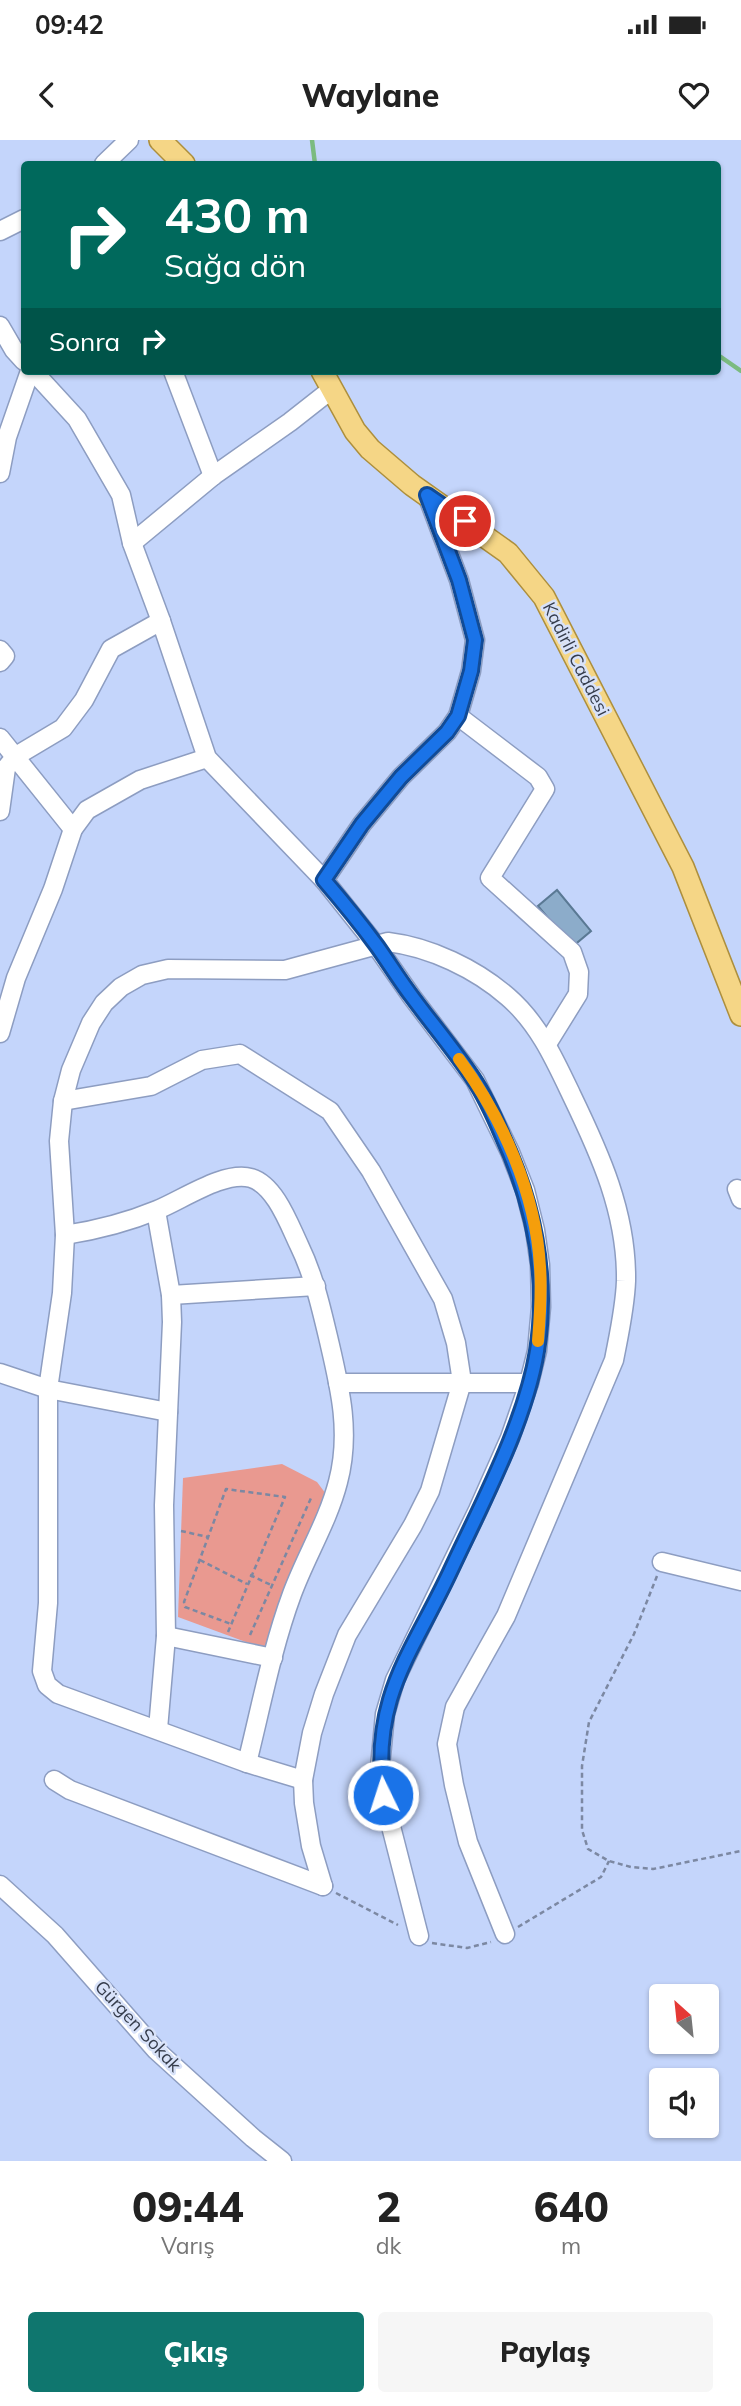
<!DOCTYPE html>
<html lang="tr">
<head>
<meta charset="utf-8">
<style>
  body { margin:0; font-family:Mulish,sans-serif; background:#f6f6f6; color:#222; height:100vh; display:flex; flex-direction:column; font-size:26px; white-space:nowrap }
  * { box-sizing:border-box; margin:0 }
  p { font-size:23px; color:#767676 }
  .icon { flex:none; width:38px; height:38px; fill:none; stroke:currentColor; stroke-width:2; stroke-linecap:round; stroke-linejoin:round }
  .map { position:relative; height:2021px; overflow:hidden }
  .side { display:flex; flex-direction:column; background:#fff; flex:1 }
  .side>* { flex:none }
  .hud { position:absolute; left:21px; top:21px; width:700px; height:214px; border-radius:7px; box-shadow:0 2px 5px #0004; background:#00695c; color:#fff; overflow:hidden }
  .needle { width:46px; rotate:333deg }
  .tools { position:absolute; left:649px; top:1844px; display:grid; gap:14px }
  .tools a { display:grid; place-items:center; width:70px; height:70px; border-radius:7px; background:#fff; box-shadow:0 2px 5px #0004; font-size:35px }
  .pin { position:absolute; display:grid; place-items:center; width:60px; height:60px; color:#fff; margin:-30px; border:4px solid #fff; border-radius:50%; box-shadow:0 2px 7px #0007 }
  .me { position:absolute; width:77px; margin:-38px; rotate:356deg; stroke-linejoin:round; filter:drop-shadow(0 0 5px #0008) }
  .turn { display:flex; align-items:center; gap:24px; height:147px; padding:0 28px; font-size:32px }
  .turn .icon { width:91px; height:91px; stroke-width:2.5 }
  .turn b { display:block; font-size:49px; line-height:60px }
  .then { display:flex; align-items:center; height:66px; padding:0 28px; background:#0003; gap:14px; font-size:26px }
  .eta { display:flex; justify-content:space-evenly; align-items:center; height:119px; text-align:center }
  .eta b { font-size:42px; font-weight:800; line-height:49px }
  .button { display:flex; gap:14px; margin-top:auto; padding:14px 28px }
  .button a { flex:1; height:80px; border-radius:7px; background:#0f766e; color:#fff; font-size:28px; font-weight:800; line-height:80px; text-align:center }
  .button a+a { background:#f6f6f6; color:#222 }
  .status { display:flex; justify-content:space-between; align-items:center; height:49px; padding:0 35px; background:#fff; direction:ltr }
  .status svg { height:19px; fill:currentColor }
  header { display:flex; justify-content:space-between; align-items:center; height:91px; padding:0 28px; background:#fff; font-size:32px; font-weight:800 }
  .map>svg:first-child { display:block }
  .green { fill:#e99990 }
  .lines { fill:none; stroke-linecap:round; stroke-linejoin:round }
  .stream { stroke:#7bbb80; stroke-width:4.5 }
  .building { fill:#8cacca; stroke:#5a7994; stroke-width:2 }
  .minor-casing { stroke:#8d9dc1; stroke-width:21 }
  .major-casing { stroke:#ad8f3d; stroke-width:24 }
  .path { stroke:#7c88a2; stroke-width:2.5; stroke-dasharray:5 3.5; stroke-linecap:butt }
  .minor { stroke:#fff; stroke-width:18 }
  .major { stroke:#f5d686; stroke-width:21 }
  .route-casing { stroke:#114b97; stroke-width:18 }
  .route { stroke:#1a73e8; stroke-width:12 }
  .slow { stroke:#f59e0b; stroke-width:12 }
  .labels { text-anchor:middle; stroke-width:5; stroke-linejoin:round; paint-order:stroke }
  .street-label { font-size:18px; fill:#353c4b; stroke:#d8e2f9 }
</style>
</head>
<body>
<div class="status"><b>09:42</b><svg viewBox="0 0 49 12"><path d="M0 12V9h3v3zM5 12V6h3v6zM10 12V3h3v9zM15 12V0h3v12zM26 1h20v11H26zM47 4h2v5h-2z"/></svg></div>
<header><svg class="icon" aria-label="back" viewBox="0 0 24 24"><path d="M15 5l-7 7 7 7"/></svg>Waylane<svg class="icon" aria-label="heart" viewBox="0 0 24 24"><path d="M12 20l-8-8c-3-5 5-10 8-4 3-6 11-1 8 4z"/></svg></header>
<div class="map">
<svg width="741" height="2021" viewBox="0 0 741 2021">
  <rect width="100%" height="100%" fill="#c4d5fb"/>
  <polygon class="green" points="282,1324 317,1342 332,1362 265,1509 178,1477 183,1338"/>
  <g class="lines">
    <g class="stream">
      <polyline points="312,0 315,24"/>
      <polyline points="718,215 741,231"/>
    </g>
  </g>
  <polygon class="building" points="557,750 591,791 572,807 538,766"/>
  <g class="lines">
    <g class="minor-casing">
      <g id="minor">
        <polyline points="104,24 129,0"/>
        <polyline points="0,91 24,79"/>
        <polyline points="0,186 14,210 24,221"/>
        <polyline points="33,231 77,279 121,355 132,403 161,481 207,618 324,740 375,804 412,857 475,940 510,1012 525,1050 535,1090 540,1125 541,1167 537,1211 529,1243 510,1298 478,1370 395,1540 385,1574 380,1627 383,1655 419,1796"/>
        <polyline points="173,231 213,336"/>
        <polyline points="0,333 7,297 30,231"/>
        <polyline points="132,403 213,336 290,282 332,249"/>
        <polyline points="0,510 5,516 0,522"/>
        <polyline points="458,576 538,637 545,649 490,738 572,812 579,832 578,854 547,904"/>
        <polyline points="0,598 73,689"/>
        <polyline points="0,671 6,628 16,616 63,588 84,560 111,509 161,481"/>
        <polyline points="324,740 362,684 401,637 447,592 458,576 471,531 475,500 459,440 427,355"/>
        <polyline points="0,893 16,838 53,749 73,689 87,670 140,640 207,618"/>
        <polyline points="63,961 151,946 202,920 240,914 330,971 371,1031 443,1159 456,1203 462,1242 430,1351 413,1385 347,1495 324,1554 312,1593 303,1640 304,1663 311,1706 323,1746"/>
        <polyline points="737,1049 741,1059"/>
        <polyline points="156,1071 171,1155 172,1182 164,1365 166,1496 158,1589"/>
        <path d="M65 1095C97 1090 128 1082 157 1070 182 1060 225 1030 251 1038 275 1045 289 1084 299 1105 314 1136 321 1167 329 1201 340 1248 351 1293 338 1342 328 1381 306 1416 292 1454 272 1508 261 1567 247 1623"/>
        <polyline points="171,1155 316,1146"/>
        <polyline points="0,1233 48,1249 168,1272"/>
        <polyline points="338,1243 529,1243"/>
        <polyline points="662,1422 741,1441"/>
        <polyline points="166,1496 273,1518"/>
        <polyline points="54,1640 70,1650 323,1746"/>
        <path d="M303 1640 247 1623 58 1554 47 1545 42 1531 48 1463V1249L62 1153 65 1095 59 1001 63 961 71 930 91 883 104 863 121 847 142 835 168 829 285 830 388 802C430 807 476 829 508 857 538 883 554 918 571 954 600 1014 627 1073 626 1141 625 1168 619 1194 614 1220L506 1476 455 1567 447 1604 454 1645 468 1702 505 1794"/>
        <polyline points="0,1745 55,1795 156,1910 253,1998 282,2021"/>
      </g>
    </g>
    <g class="major-casing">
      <g id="major">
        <polyline points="160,0 184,24"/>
        <polyline points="322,231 355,291 370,309 412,345 508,413 544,457 683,727 741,875"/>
      </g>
    </g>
    <g class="path">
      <polyline points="181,1391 208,1397"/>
      <polyline points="200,1420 247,1444"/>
      <polyline points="250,1435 273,1446"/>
      <polyline points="657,1436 634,1494 589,1582 582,1626 582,1690 588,1709 609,1721 631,1727 653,1729 741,1711"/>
      <polyline points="228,1492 285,1357 226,1349 184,1462 185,1467 231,1484"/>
      <polyline points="250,1495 311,1358"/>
      <polyline points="336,1753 398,1785"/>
      <polyline points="518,1787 601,1737 609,1721"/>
      <polyline points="432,1803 467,1808 491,1802"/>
    </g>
    <use href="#minor" class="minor"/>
    <use href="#major" class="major"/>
  </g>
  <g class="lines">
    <g class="route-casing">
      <path id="route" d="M383 1655C372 1556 411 1515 450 1432 481 1365 525 1284 537 1211 549 1135 534 1064 502 995 494 976 485 956 473 938 455 911 433 885 413 858 400 841 389 823 377 806 360 783 342 761 324 740L362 684 401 637 447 592 458 576 471 531 475 500 459 440 427 355 465 381"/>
    </g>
    <use href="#route" class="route"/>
    <path class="slow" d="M459 919C502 977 536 1054 540 1127 542 1152 540 1176 538 1201"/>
  </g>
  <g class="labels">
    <g class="street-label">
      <text transform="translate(576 519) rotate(63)" y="6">Kadirli Caddesi</text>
      <text transform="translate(138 1886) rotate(47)" y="6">Gürgen Sokak</text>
    </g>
  </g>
</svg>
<div class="tools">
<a><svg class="needle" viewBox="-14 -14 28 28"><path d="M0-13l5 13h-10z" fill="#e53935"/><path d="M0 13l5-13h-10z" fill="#767676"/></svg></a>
<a><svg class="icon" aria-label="sound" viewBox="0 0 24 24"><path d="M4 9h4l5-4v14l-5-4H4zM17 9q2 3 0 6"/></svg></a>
</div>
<div class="pin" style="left:465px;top:381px;background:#d93025"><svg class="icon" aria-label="arrive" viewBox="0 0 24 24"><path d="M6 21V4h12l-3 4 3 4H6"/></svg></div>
<svg class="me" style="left:383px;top:1655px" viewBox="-20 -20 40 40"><circle r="17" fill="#1a73e8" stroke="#fff" stroke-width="3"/><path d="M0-11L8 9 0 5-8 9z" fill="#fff"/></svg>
<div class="hud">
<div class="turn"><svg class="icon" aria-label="right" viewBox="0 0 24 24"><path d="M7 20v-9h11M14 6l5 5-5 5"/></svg><div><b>430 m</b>Sağa dön</div></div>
<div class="then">Sonra<svg class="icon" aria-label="right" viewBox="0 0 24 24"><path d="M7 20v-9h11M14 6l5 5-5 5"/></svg></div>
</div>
</div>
<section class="side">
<div class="eta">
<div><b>09:44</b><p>Varış</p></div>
<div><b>2</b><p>dk</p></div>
<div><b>640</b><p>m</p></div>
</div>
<div class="button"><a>Çıkış</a><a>Paylaş</a></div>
</section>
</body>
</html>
